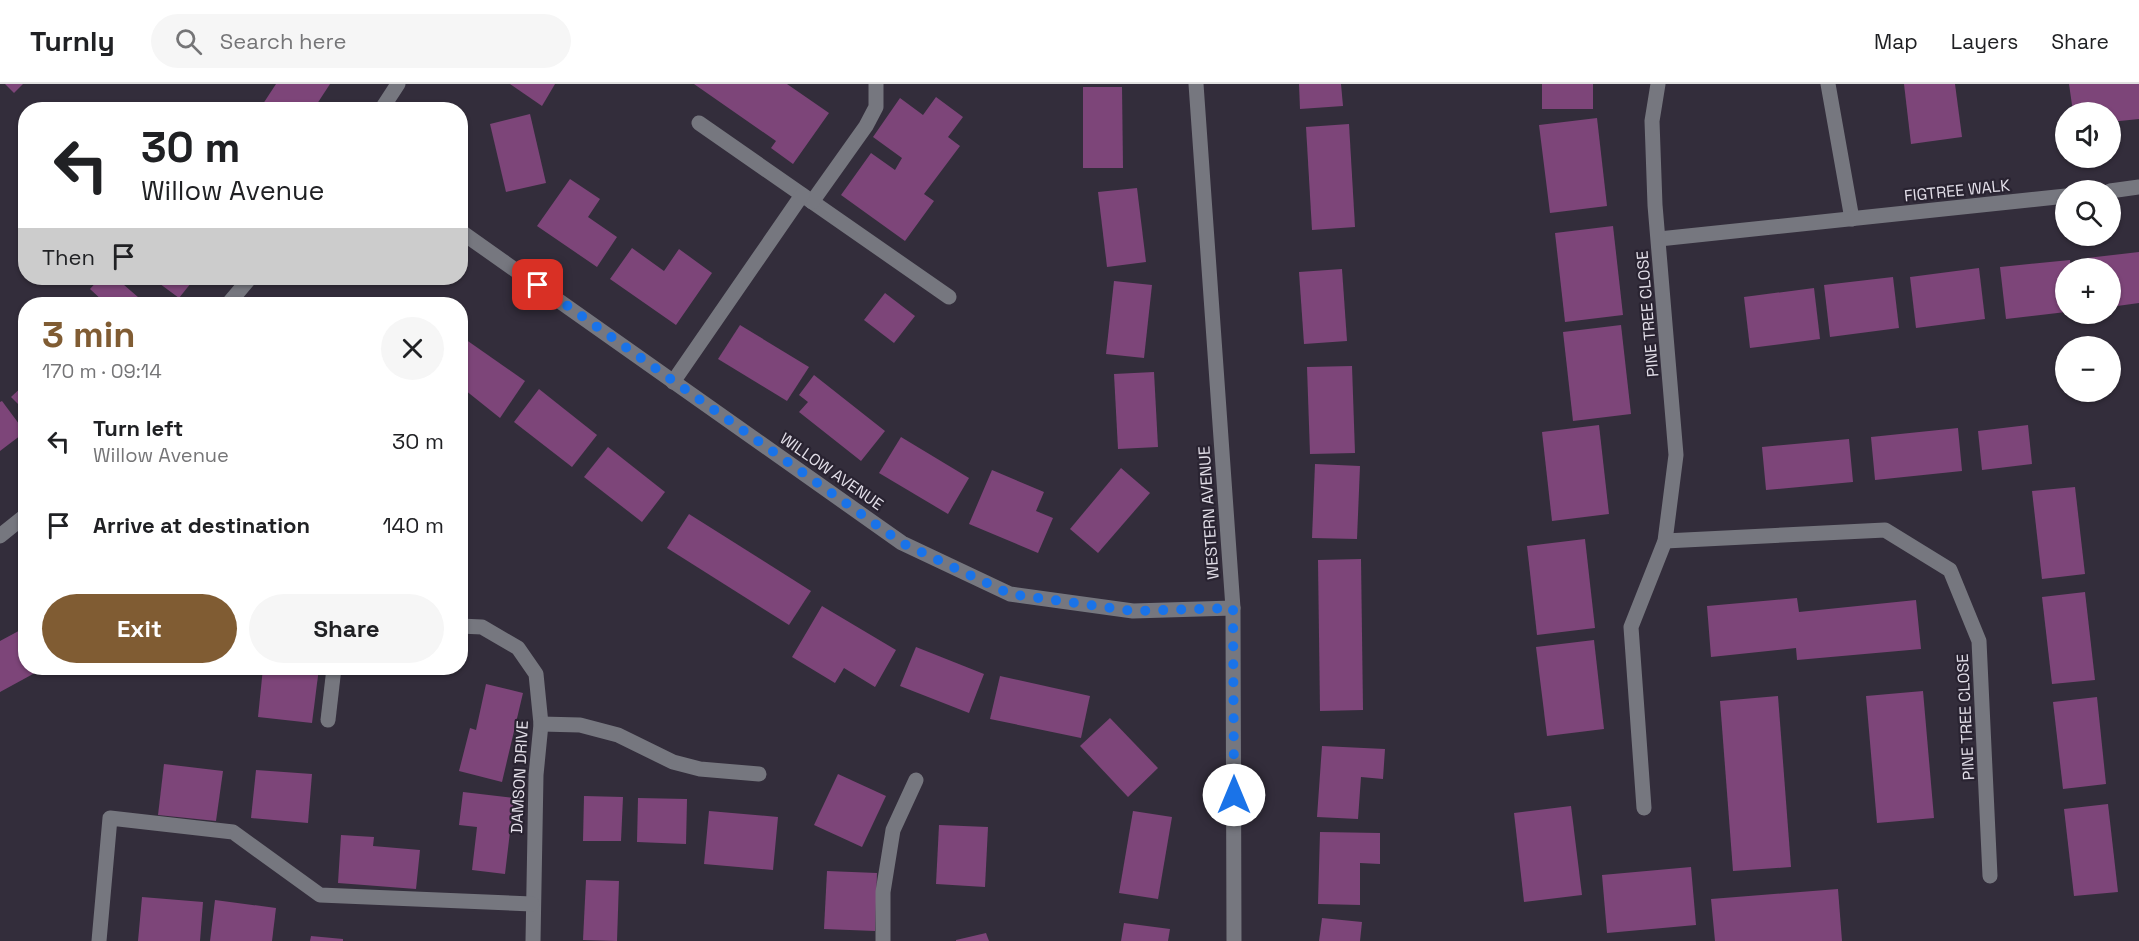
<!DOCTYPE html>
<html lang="en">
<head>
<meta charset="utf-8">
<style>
  body { margin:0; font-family:"Space Grotesk",sans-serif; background:#f6f6f6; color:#202124; height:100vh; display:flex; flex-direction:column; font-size:22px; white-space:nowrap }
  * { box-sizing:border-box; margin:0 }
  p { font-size:20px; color:#757577 }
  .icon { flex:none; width:33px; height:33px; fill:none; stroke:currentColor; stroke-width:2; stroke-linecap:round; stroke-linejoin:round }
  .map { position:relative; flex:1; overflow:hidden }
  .sheet { position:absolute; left:18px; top:213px; width:450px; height:378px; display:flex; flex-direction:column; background:#fff; border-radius:24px; box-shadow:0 2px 4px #0004 }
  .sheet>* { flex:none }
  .top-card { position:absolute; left:18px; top:18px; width:450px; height:183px; border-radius:24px; box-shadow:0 2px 4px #0004; background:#fff; color:#202124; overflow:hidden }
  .tools { position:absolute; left:2055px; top:18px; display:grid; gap:12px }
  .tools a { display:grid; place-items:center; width:66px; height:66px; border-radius:50%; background:#fff; box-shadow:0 2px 4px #0004; font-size:30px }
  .pin { position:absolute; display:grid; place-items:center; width:51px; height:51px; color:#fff; margin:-26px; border-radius:12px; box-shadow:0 3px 9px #0006 }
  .me { position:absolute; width:66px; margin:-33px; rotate:0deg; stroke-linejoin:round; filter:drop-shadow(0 0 4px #0008) }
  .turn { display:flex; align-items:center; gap:21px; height:126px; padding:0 24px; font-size:27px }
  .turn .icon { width:78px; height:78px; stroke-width:2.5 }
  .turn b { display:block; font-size:42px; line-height:51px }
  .then { display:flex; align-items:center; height:57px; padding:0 24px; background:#0003; gap:12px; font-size:22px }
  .round { display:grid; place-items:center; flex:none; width:63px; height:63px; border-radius:32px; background:#f6f6f6 }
  .head { display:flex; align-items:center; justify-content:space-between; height:102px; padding:0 24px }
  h1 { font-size:36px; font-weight:600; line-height:45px; color:#805c33 }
  .cta { display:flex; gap:12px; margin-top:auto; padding:12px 24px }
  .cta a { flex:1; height:69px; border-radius:36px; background:#805c33; color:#fff; font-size:24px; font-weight:600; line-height:69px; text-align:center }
  .cta a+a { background:#f6f6f6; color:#202124 }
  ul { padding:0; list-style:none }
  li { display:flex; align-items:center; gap:18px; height:84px; padding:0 24px }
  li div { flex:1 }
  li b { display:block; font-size:22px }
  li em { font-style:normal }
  header { display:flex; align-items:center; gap:36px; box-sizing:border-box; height:84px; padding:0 30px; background:#fff; border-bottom:2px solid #e0e0e0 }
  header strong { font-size:28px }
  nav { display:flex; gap:33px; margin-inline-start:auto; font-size:21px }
  .search { width:420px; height:54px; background:#f6f6f6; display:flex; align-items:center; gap:15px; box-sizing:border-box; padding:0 21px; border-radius:33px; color:#757577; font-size:22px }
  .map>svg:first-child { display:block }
  .building { fill:#7d4579 }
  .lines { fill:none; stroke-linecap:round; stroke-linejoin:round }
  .minor { stroke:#76777f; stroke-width:15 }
  .route { stroke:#1a73e8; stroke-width:10; stroke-dasharray:0 18 }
  .labels { text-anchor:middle; stroke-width:4.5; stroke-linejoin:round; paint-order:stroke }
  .street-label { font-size:16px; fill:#e2dee8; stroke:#292331 }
</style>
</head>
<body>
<header>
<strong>Turnly</strong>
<div class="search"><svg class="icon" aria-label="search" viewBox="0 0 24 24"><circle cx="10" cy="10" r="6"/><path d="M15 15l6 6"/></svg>Search here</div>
<nav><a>Map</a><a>Layers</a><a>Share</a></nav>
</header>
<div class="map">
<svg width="2139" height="857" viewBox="0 0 2139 857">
  <rect width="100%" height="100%" fill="#332d3b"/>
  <g class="building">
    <polygon points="5,0 23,0 14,9"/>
    <polygon points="276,0 330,0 313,26 259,26"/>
    <polygon points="510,0 555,0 542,22"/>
    <polygon points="694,0 787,0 829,29 793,80 771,64 776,57"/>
    <polygon points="1299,0 1341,0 1343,22 1300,25"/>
    <rect x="1542" y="0" width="51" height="25"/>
    <polygon points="1904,0 1955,0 1962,53 1911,60"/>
    <polygon points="2069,0 2139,0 2139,35 2110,38 2110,28 2073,28"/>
    <polygon points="1083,3 1122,3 1123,84 1083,84"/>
    <polygon points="936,13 963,33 948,53 960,62 924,110 934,117 905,157 841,111 871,69 895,86 902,74 873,53 900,14 923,31"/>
    <polygon points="530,30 546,99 506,108 490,40"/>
    <polygon points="1597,34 1607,122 1550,129 1539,41"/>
    <polygon points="1349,40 1355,143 1312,146 1306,43"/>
    <polygon points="570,95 600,115 588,133 617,153 597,183 537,142"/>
    <polygon points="1137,104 1146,178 1107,183 1098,108"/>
    <polygon points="1613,142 1623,231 1565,238 1555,149"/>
    <polygon points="632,164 664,187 679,165 712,189 676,241 610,195"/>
    <polygon points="2139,168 2139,219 2110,223 2110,184 2088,184 2087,174"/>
    <polygon points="2070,176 2071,184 2066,184 2066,228 2006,235 2000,183"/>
    <polygon points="1979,184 1985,235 1916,244 1910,193"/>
    <polygon points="1342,185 1347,257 1304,260 1299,188"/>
    <polygon points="1893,193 1899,244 1830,253 1824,201"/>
    <polygon points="100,194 116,194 146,220 101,220 104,218 90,205"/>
    <polygon points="152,194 195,194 179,214"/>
    <polygon points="1114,197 1152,201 1144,274 1106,270"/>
    <polygon points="1814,204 1820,255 1750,264 1744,213"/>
    <polygon points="885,209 915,232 894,259 864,236"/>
    <polygon points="740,241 809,283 787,317 718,275"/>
    <polygon points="1621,241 1631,330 1573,337 1563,248"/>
    <polygon points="465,255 525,297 500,334 460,302 460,261"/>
    <polygon points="1352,282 1355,369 1310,370 1307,283"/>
    <polygon points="1154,288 1158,363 1118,365 1114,290"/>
    <polygon points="814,291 885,347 861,377 799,328 808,318 799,311"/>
    <polygon points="26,299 26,328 11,313"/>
    <polygon points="539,305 597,351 572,383 514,338"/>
    <polygon points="2,317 25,348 0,367 0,318"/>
    <polygon points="1599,341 1609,430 1552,437 1542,348"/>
    <polygon points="2028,341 2032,380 1982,386 1978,347"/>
    <polygon points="1958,344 1962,387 1875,396 1871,353"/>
    <polygon points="901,353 969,394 948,430 879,389"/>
    <polygon points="1849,355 1853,398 1766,406 1762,363"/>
    <polygon points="608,363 665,408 642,438 584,393"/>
    <polygon points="1315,380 1360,382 1357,455 1312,454"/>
    <polygon points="1121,384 1150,409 1098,469 1070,445"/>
    <polygon points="992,386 1044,408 1036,427 1053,434 1038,469 969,440"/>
    <polygon points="2075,403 2085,490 2042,495 2032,407"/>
    <polygon points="689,430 811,507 789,541 667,464"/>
    <polygon points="1585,455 1595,544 1537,551 1527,462"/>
    <polygon points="1361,475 1363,626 1320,627 1318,476"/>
    <polygon points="2085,508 2095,596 2052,600 2042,513"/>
    <polygon points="1797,514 1799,528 1916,516 1921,565 1797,576 1796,564 1711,573 1707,522"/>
    <polygon points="822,522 896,566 875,603 844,584 835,599 792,573"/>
    <polygon points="26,543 26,584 44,584 0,608 0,557"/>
    <polygon points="1594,556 1604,645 1547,652 1536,563"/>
    <polygon points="916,563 984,590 969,629 900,602"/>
    <polygon points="263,584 319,584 312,639 258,633"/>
    <polygon points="1000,592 1090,612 1081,654 990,635"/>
    <polygon points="486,600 523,609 502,698 459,687 470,644 476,646"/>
    <polygon points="1923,607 1934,734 1877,739 1866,612"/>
    <polygon points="1778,612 1791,783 1733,787 1720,617"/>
    <polygon points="2097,613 2106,700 2063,705 2053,618"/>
    <polygon points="1110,634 1158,684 1128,713 1080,662"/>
    <polygon points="1322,662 1385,665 1383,695 1361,693 1358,735 1317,733"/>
    <polygon points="164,680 223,687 216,737 158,731"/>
    <polygon points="256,686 312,690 308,739 251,734"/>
    <polygon points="838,690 886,712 862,763 814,741"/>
    <polygon points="463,708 514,714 505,790 472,786 477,743 459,741"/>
    <polygon points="584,712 623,713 621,757 583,757"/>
    <polygon points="638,714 687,715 686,760 637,758"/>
    <polygon points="2108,720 2118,808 2074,812 2064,725"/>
    <polygon points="1571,722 1582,811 1524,818 1514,729"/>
    <polygon points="709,727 778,733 773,786 704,780"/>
    <polygon points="1133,727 1172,733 1158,815 1119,809"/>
    <polygon points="939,741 988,743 985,803 936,800"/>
    <polygon points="1320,748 1380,749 1380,780 1360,779 1360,821 1318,820"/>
    <polygon points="341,751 374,753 373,762 420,766 416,805 338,799"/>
    <polygon points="1691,783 1696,841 1607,849 1602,791"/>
    <polygon points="827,787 877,789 875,847 824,845"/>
    <polygon points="586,796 619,797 617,857 583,856"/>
    <polygon points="1838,805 1842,857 1715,857 1711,815"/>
    <polygon points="142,813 203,818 200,857 138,857"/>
    <polygon points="215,816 276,824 272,857 210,857"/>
    <polygon points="1322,834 1362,838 1360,857 1319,857"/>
    <polygon points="1124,839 1170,845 1168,857 1121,857"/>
    <polygon points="986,849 989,857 956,857 956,856"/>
    <polygon points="311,852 343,855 343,857 310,857"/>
  </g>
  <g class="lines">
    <g class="minor">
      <polyline points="1196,0 1233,524 1234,857"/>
      <polyline points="1828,0 1852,135"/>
      <polyline points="381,26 398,0"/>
      <polyline points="699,39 949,213"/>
      <polyline points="2110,107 2139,103"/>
      <polyline points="812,118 866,42 876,23 876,0"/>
      <polyline points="460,147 902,459 1010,510 1133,527 1233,524"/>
      <polyline points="1659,155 2066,112"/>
      <polyline points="228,220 250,194"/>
      <polyline points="673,298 802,111"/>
      <polyline points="0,452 26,431"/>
      <polyline points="1665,457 1885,446 1950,486 1979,557 1990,792"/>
      <polyline points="460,542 482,543 518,564 536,590 541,640 536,691 533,857"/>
      <polyline points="328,636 334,584"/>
      <polyline points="541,640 580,641 618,651 673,678 700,685 759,690"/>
      <polyline points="1644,724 1631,543 1665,457 1676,371 1655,121 1652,37 1658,0"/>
      <polyline points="99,857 110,734 233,748 320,811 532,820"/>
      <polyline points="883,857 883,808 893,746 916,696"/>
    </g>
  </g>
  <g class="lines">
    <polyline class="route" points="538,201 902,459 1010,510 1133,527 1233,524 1234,711"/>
  </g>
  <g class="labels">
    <g class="street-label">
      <text transform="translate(1957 106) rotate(-6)" y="6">FIGTREE WALK</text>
      <text transform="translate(1647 230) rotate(-95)" y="6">PINE TREE CLOSE</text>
      <text transform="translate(832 387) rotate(35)" y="6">WILLOW AVENUE</text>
      <text transform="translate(1208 429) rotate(-94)" y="6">WESTERN AVENUE</text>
      <text transform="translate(1965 633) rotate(-93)" y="6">PINE TREE CLOSE</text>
      <text transform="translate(519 693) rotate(-87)" y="6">DAMSON DRIVE</text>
    </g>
  </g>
</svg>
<div class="tools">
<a><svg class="icon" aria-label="sound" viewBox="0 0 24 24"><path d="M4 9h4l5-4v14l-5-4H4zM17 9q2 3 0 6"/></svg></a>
<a><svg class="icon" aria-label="search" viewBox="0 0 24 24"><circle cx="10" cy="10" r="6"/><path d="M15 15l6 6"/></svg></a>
<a>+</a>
<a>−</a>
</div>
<div class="pin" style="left:538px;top:201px;background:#d93025"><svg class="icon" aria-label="arrive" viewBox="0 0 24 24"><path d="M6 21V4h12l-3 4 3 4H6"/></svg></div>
<svg class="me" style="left:1234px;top:711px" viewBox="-20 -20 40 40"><circle r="19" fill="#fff"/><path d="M0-13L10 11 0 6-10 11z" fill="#1a73e8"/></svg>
<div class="top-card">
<div class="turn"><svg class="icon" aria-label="left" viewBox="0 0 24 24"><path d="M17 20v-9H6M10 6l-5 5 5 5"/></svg><div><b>30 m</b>Willow Avenue</div></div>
<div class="then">Then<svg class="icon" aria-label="arrive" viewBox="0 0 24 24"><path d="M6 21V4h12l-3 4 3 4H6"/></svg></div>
</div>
<section class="sheet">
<div class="head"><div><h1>3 min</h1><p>170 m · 09:14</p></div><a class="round"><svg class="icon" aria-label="close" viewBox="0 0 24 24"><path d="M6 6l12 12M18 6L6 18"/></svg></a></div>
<ul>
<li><svg class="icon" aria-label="left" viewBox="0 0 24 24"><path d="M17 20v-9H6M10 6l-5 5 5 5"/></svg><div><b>Turn left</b><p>Willow Avenue</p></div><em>30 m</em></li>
<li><svg class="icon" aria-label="arrive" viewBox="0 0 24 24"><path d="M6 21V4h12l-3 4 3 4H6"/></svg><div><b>Arrive at destination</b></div><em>140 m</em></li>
</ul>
<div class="cta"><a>Exit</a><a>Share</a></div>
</section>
</div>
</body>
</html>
